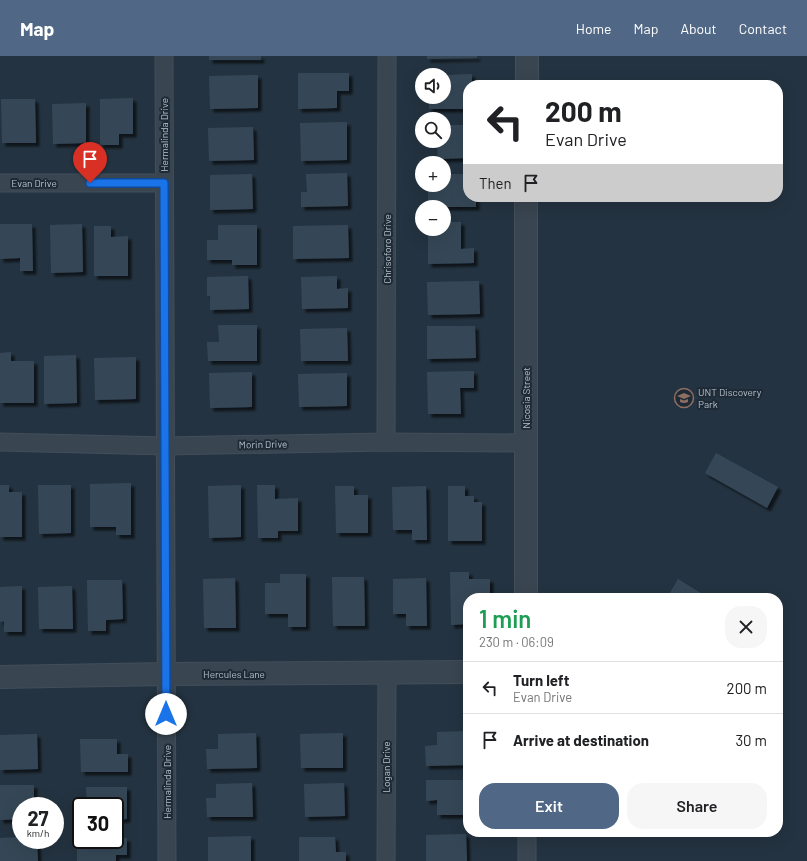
<!DOCTYPE html>
<html lang="en">
<head>
<meta charset="utf-8">
<style>
  body { margin:0; font-family:Barlow,sans-serif; background:#f6f6f6; color:#202124; height:100vh; display:flex; flex-direction:column; font-size:15px; white-space:nowrap }
  * { box-sizing:border-box; margin:0 }
  p { font-size:13px; color:#757577 }
  .icon { flex:none; width:22px; height:22px; fill:none; stroke:currentColor; stroke-width:2; stroke-linecap:round; stroke-linejoin:round }
  .map { position:relative; flex:1; overflow:hidden }
  .side { position:absolute; left:463px; top:537px; width:320px; height:244px; display:flex; flex-direction:column; background:#fff; border-radius:16px; box-shadow:0 4px 16px #0002 }
  .side>* { flex:none }
  .banner { position:absolute; left:463px; top:24px; width:320px; height:122px; border-radius:16px; box-shadow:0 4px 16px #0002; background:#fff; color:#202124; overflow:hidden }
  .tools { position:absolute; left:415px; top:12px; display:grid; gap:8px }
  .tools a { display:grid; place-items:center; width:36px; height:36px; border-radius:50%; background:#fff; box-shadow:0 4px 16px #0002; font-size:20px }
  .speed { position:absolute; left:12px; top:741px; display:flex; gap:8px; font-size:20px; font-weight:700; text-align:center }
  .speed>* { display:grid; place-content:center; width:52px; height:52px; border-radius:50%; background:#fff; box-shadow:0 4px 16px #0002; line-height:1 }
  .speed small { font-size:10px; font-weight:400 }
  .speed .limit { border:2px solid #111; border-radius:6px; background:#fff; color:#111 }
  .pin { position:absolute; display:grid; place-items:center; width:34px; height:34px; color:#fff; margin:-41px -17px; border-radius:50% 50% 50% 0; rotate:-45deg; box-shadow:0 0 4px #0007 }
  .pin .icon { rotate:45deg }
  .me { position:absolute; width:44px; margin:-22px; rotate:0deg; stroke-linejoin:round; filter:drop-shadow(0 0 3px #0008) }
  .turn { display:flex; align-items:center; gap:14px; height:84px; padding:0 16px; font-size:18px }
  .turn .icon { width:52px; height:52px; stroke-width:2.5 }
  .turn b { display:block; font-size:28px; line-height:34px }
  .then { display:flex; align-items:center; height:38px; padding:0 16px; background:#0003; gap:8px; font-size:15px }
  .round { display:grid; place-items:center; flex:none; width:42px; height:42px; border-radius:16px; background:#f6f6f6 }
  .summary { display:flex; align-items:center; justify-content:space-between; height:68px; padding:0 16px }
  h1 { font-size:24px; font-weight:600; line-height:30px; color:#1e9e55 }
  .primary-button { display:flex; gap:8px; margin-top:auto; padding:8px 16px }
  .primary-button a { flex:1; height:46px; border-radius:16px; background:#506885; color:#fff; font-size:16px; font-weight:600; line-height:46px; text-align:center }
  .primary-button a+a { background:#f6f6f6; color:#202124 }
  ul { padding:0; list-style:none }
  li { display:flex; align-items:center; gap:12px; height:52px; padding:0 16px; border-top:1px solid #e0e0e0 }
  li div { flex:1 }
  li b { display:block; font-size:15px }
  li em { font-style:normal }
  header { display:flex; align-items:center; gap:24px; box-sizing:border-box; height:56px; padding:0 20px; background:#506885; color:#fff }
  header strong { font-size:19px }
  nav { display:flex; gap:22px; margin-inline-start:auto; font-size:14px }
  .map>svg:first-child { display:block }
  .building { fill:#364757; filter:url(#shadow) }
  .lines { fill:none; stroke-linecap:round; stroke-linejoin:round }
  .minor-casing { stroke:#424e5a; stroke-width:19 }
  .tertiary-casing { stroke:#424e5a; stroke-width:24 }
  .minor { stroke:#394551; stroke-width:17 }
  .tertiary { stroke:#394551; stroke-width:22 }
  .route-casing { stroke:#114b97; stroke-width:10 }
  .route { stroke:#1a73e8; stroke-width:7 }
  .labels { text-anchor:middle; stroke-width:4; stroke-linejoin:round; paint-order:stroke }
  .street-label { font-size:10px; fill:#b5c0cb; stroke:#1e2a36 }
  .poi-label { font-size:10px; fill:#b5c0cb; stroke:#1e2a36; text-anchor:start }
</style>
</head>
<body>
<header>
<strong>Map</strong>
<nav><a>Home</a><a>Map</a><a>About</a><a>Contact</a></nav>
</header>
<div class="map">
<svg width="807" height="805" viewBox="0 0 807 805">
  <defs>
    <filter id="shadow"><feDropShadow dx="3.5" dy="3.5" stdDeviation="1" flood-color="#0009"/></filter>
  </defs>
  <rect width="100%" height="100%" fill="#243341"/>
  <g class="building">
    <rect x="209" y="0" width="52" height="4"/>
    <polygon points="427,0 477,0 477,2 427,3"/>
    <polygon points="298,17 349,17 349,35 337,35 337,52 298,53"/>
    <polygon points="472,18 472,29 468,29 468,53 429,53 429,41 444,41 444,19"/>
    <polygon points="258,19 258,52 210,53 209,20"/>
    <polygon points="133,42 133,78 119,78 119,89 100,89 100,43"/>
    <polygon points="1,43 35,43 36,87 2,87"/>
    <polygon points="86,47 86,87 53,88 52,48"/>
    <polygon points="347,66 347,104 301,105 300,67"/>
    <polygon points="444,69 468,69 468,102 438,103 437,88 427,88 427,85 444,85"/>
    <polygon points="253,71 254,104 209,105 208,72"/>
    <polygon points="347,117 348,150 301,151 301,136 307,136 306,118"/>
    <polygon points="252,118 253,153 210,154 210,119"/>
    <polygon points="444,118 468,118 468,141 476,141 476,151 428,151 428,129 444,129"/>
    <polygon points="444,166 461,166 461,193 474,192 474,207 428,208 428,173 444,173"/>
    <polygon points="0,168 32,168 33,215 20,215 20,202 0,203"/>
    <polygon points="82,168 83,216 51,217 50,169"/>
    <polygon points="218,169 257,169 257,209 232,209 232,204 207,204 207,184 218,184"/>
    <polygon points="348,169 349,202 293,203 293,170"/>
    <polygon points="94,170 111,170 111,181 128,180 128,220 94,220"/>
    <polygon points="248,220 249,253 210,254 210,240 207,240 207,221"/>
    <polygon points="337,220 337,233 348,232 348,252 302,253 301,221"/>
    <polygon points="479,225 480,258 428,259 427,226"/>
    <polygon points="218,269 257,269 257,305 208,305 207,286 219,286"/>
    <polygon points="427,270 475,270 476,302 427,303"/>
    <polygon points="347,272 348,305 301,305 300,273"/>
    <polygon points="11,296 11,305 34,305 34,347 0,347 0,297"/>
    <polygon points="76,299 77,347 44,348 44,300"/>
    <polygon points="136,301 136,343 95,344 94,302"/>
    <polygon points="474,315 474,332 460,332 461,358 428,358 427,316"/>
    <polygon points="252,316 252,351 210,352 209,317"/>
    <polygon points="347,317 347,350 299,351 298,318"/>
    <polygon points="716,397 778,431 767,452 705,417"/>
    <polygon points="131,427 131,479 116,479 116,471 90,471 90,428"/>
    <polygon points="0,429 9,429 9,436 22,436 22,481 0,481"/>
    <polygon points="38,429 71,429 71,477 39,478"/>
    <polygon points="241,429 241,481 209,482 208,430"/>
    <polygon points="257,429 275,429 275,443 298,442 298,475 278,475 278,482 258,482"/>
    <polygon points="335,430 354,430 354,439 368,439 368,477 336,477"/>
    <polygon points="426,430 427,484 412,484 412,474 393,474 392,431"/>
    <polygon points="448,430 465,430 465,440 474,440 474,446 482,446 482,485 448,485"/>
    <polygon points="450,516 469,516 469,523 490,523 490,542 468,542 468,568 451,569"/>
    <polygon points="280,518 306,518 306,571 288,571 288,558 265,558 265,527 280,527"/>
    <polygon points="332,521 364,521 365,570 333,570"/>
    <polygon points="235,522 236,572 204,572 203,523"/>
    <polygon points="426,522 427,570 406,570 406,558 393,558 393,523"/>
    <polygon points="678,523 709,542 667,542"/>
    <polygon points="87,524 122,524 123,563 106,564 106,575 88,575"/>
    <polygon points="22,530 22,576 4,576 4,565 0,566 0,531"/>
    <polygon points="72,530 73,573 39,573 38,531"/>
    <polygon points="468,675 468,709 426,710 425,690 437,689 437,676"/>
    <polygon points="256,677 257,712 207,713 206,693 218,693 218,678"/>
    <polygon points="343,677 343,712 301,712 300,678"/>
    <polygon points="37,678 38,713 0,714 0,679"/>
    <polygon points="80,683 117,683 117,698 128,698 128,716 81,716"/>
    <polygon points="426,724 468,724 468,759 437,759 437,744 426,745"/>
    <polygon points="252,727 253,761 207,761 206,742 216,742 216,728"/>
    <polygon points="344,727 345,760 305,761 304,728"/>
    <polygon points="0,729 34,729 34,750 21,750 21,763 0,764"/>
    <polygon points="86,731 127,731 127,763 115,764 115,750 87,750"/>
    <polygon points="466,778 467,805 426,805 426,779"/>
    <polygon points="251,780 251,805 208,805 208,781"/>
    <polygon points="21,781 21,784 37,784 38,805 0,805 0,782"/>
    <polygon points="299,781 335,781 336,796 346,796 346,805 299,805"/>
    <polygon points="115,782 127,782 127,799 116,799 116,805 77,805 77,783 115,784"/>
  </g>
  <g class="lines">
    <g class="minor-casing">
      <g id="minor">
        <polyline points="164,0 167,805"/>
        <polyline points="0,127 164,127"/>
        <polyline points="0,386 166,390 386,386 526,387"/>
        <polyline points="386,386 387,0"/>
        <polyline points="386,805 387,617"/>
        <polyline points="527,805 527,776"/>
      </g>
    </g>
    <g class="tertiary-casing">
      <g id="tertiary">
        <polyline points="527,29 527,0"/>
        <polyline points="526,542 526,141"/>
        <polyline points="0,621 166,618 468,616"/>
      </g>
    </g>
    <use href="#minor" class="minor"/>
    <use href="#tertiary" class="tertiary"/>
  </g>
  <g class="lines">
    <g class="route-casing">
      <polyline id="route" points="90,127 164,127 166,658"/>
    </g>
    <use href="#route" class="route"/>
  </g>
  <defs>
    <g id="university-ring" transform="scale(1)"><circle r="9.5" fill="#1e2a36" stroke="#8d6e63" stroke-width="1.5"/><path d="M0-5L7-2L0 1L-7-2ZM-4 1L0 2.5L4 1V4Q0 6-4 4Z" fill="#8d6e63"/></g>
  </defs>
  <g fill-rule="evenodd">
    <use href="#university-ring" x="684" y="342"/>
  </g>
  <g class="labels">
    <g class="street-label">
      <text transform="translate(164 79) rotate(-90)" y="4">Hermalinda Drive</text>
      <text x="34" y="131">Evan Drive</text>
      <text transform="translate(387 193) rotate(-90)" y="4">Chrisoforo Drive</text>
      <text transform="translate(526 342) rotate(-90)" y="4">Nicosia Street</text>
      <text transform="translate(263 388) rotate(-1)" y="4">Morin Drive</text>
      <text x="234" y="622">Hercules Lane</text>
      <text transform="translate(386 711) rotate(-90)" y="4">Logan Drive</text>
      <text transform="translate(167 726) rotate(-90)" y="4">Hermalinda Drive</text>
    </g>
    <g class="poi-label">
      <text x="698" y="340">UNT Discovery<tspan x="698" dy="12">Park</tspan></text>
    </g>
  </g>
</svg>
<div class="tools">
<a><svg class="icon" aria-label="sound" viewBox="0 0 24 24"><path d="M4 9h4l5-4v14l-5-4H4zM17 9q2 3 0 6"/></svg></a>
<a><svg class="icon" aria-label="search" viewBox="0 0 24 24"><circle cx="10" cy="10" r="6"/><path d="M15 15l6 6"/></svg></a>
<a>+</a>
<a>−</a>
</div>
<div class="speed"><div>27<small>km/h</small></div><div class="limit">30</div></div>
<div class="pin" style="left:90px;top:127px;background:#d93025"><svg class="icon" aria-label="arrive" viewBox="0 0 24 24"><path d="M6 21V4h12l-3 4 3 4H6"/></svg></div>
<svg class="me" style="left:166px;top:658px" viewBox="-20 -20 40 40"><circle r="19" fill="#fff"/><path d="M0-13L10 11 0 6-10 11z" fill="#1a73e8"/></svg>
<div class="banner">
<div class="turn"><svg class="icon" aria-label="left" viewBox="0 0 24 24"><path d="M17 20v-9H6M10 6l-5 5 5 5"/></svg><div><b>200 m</b>Evan Drive</div></div>
<div class="then">Then<svg class="icon" aria-label="arrive" viewBox="0 0 24 24"><path d="M6 21V4h12l-3 4 3 4H6"/></svg></div>
</div>
<section class="side">
<div class="summary"><div><h1>1 min</h1><p>230 m · 06:09</p></div><a class="round"><svg class="icon" aria-label="close" viewBox="0 0 24 24"><path d="M6 6l12 12M18 6L6 18"/></svg></a></div>
<ul>
<li><svg class="icon" aria-label="left" viewBox="0 0 24 24"><path d="M17 20v-9H6M10 6l-5 5 5 5"/></svg><div><b>Turn left</b><p>Evan Drive</p></div><em>200 m</em></li>
<li><svg class="icon" aria-label="arrive" viewBox="0 0 24 24"><path d="M6 21V4h12l-3 4 3 4H6"/></svg><div><b>Arrive at destination</b></div><em>30 m</em></li>
</ul>
<div class="primary-button"><a>Exit</a><a>Share</a></div>
</section>
</div>
</body>
</html>
